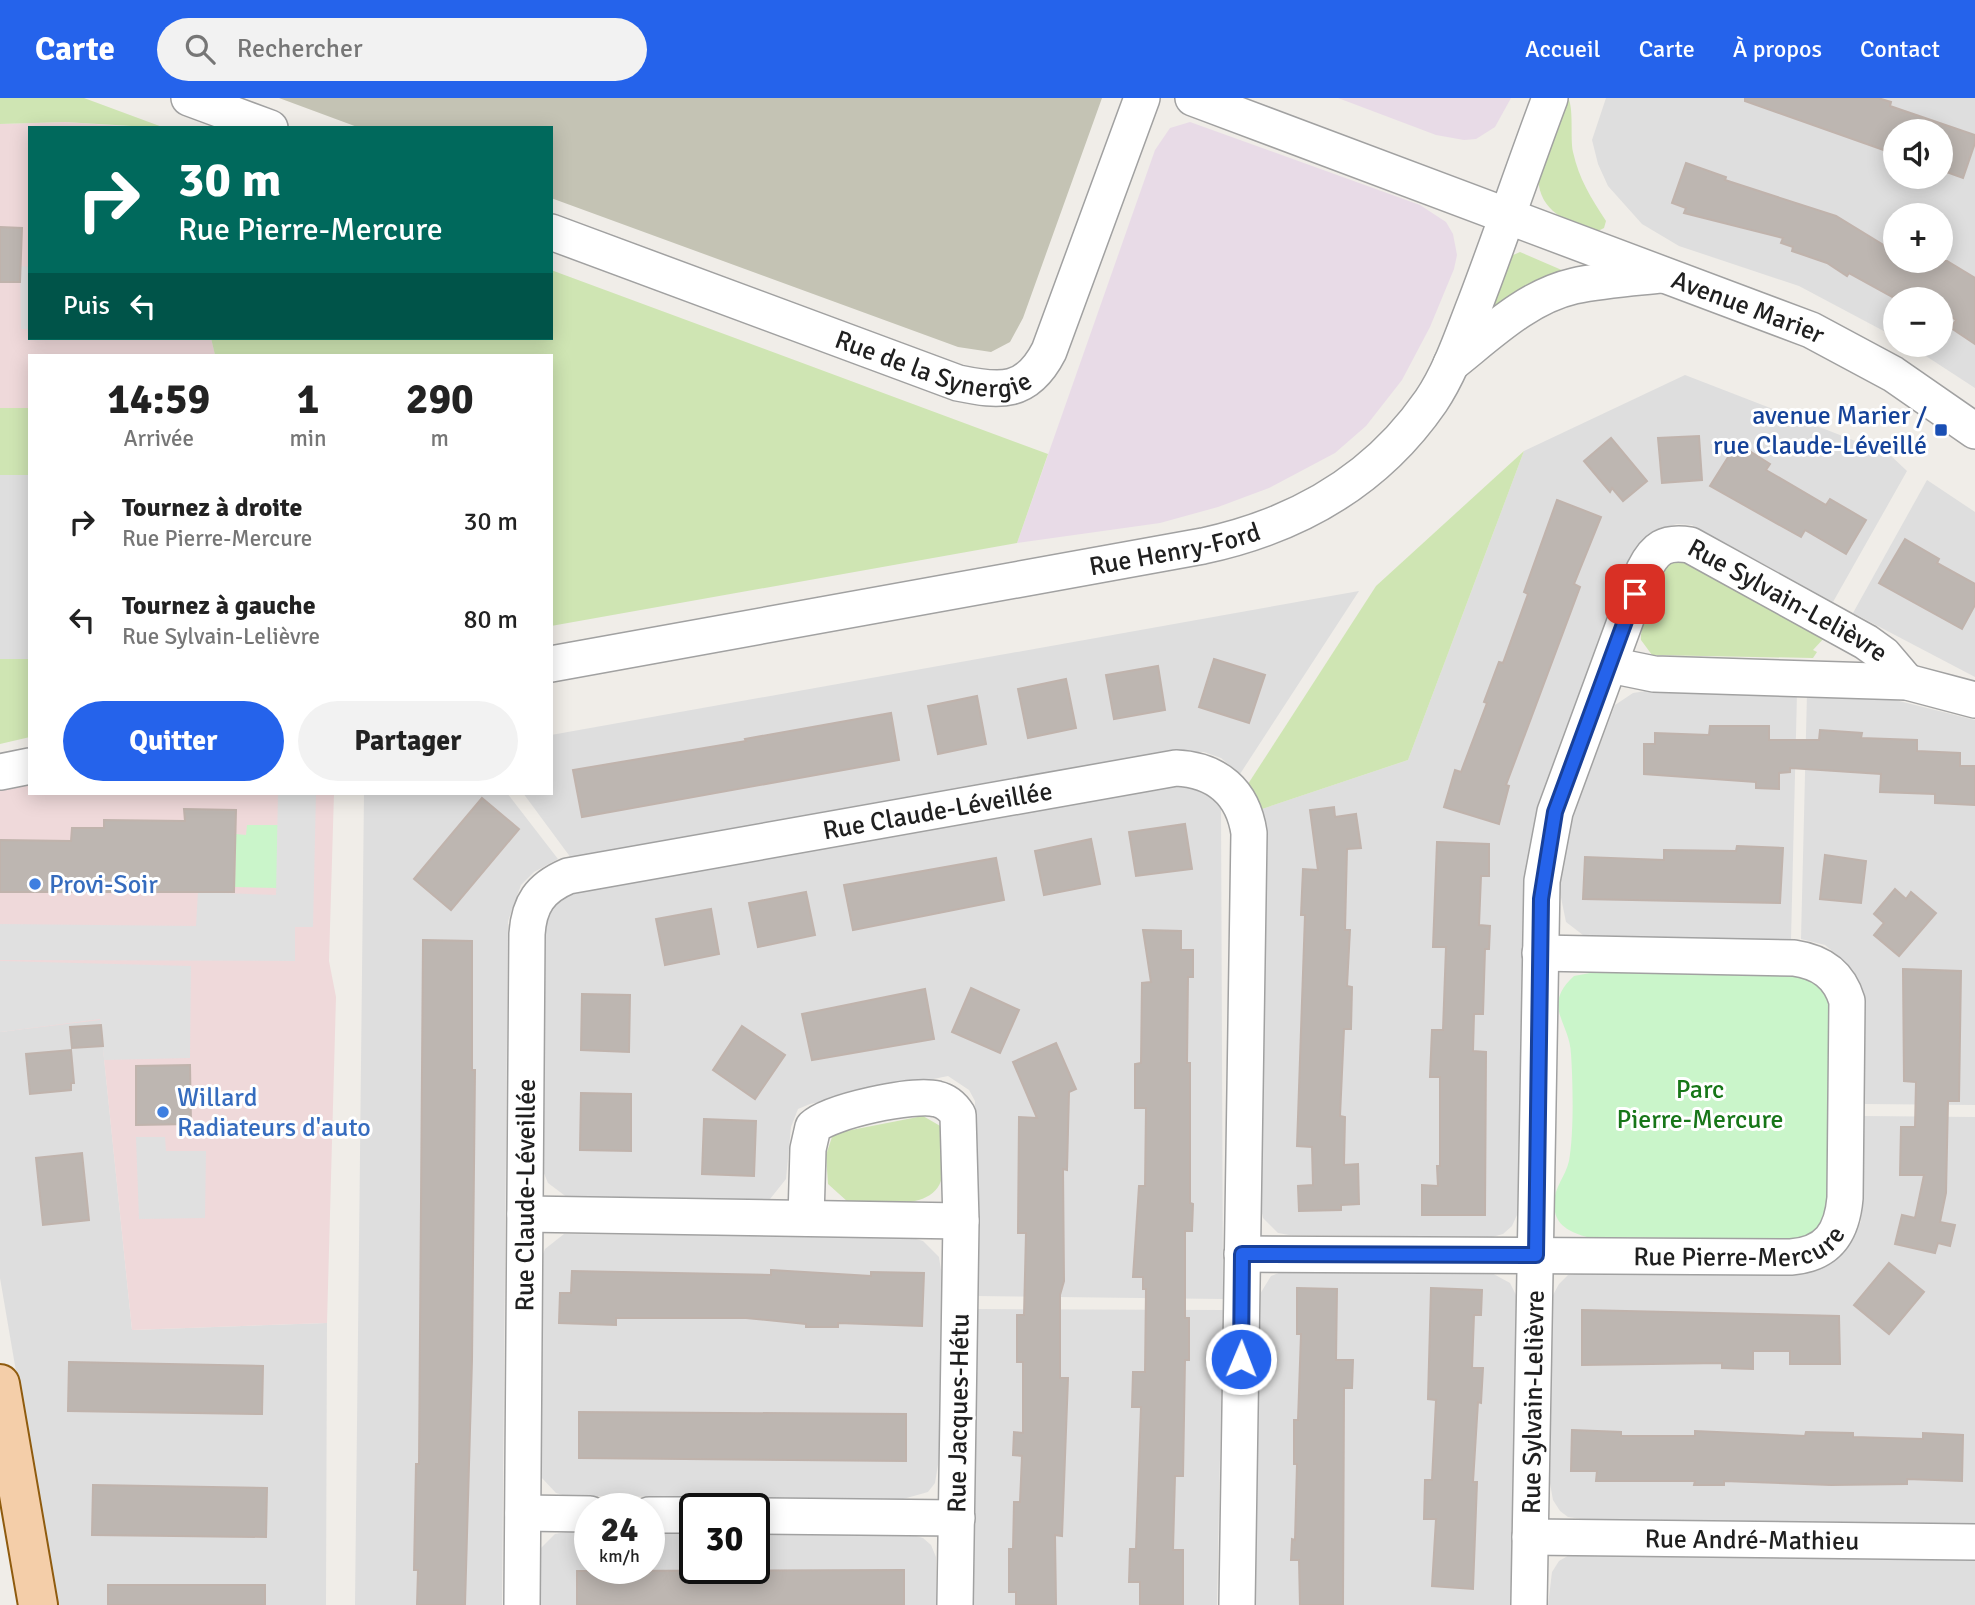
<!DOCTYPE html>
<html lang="fr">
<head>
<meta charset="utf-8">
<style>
  body { margin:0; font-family:Signika,sans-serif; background:#f2f2f2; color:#222; height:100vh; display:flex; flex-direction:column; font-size:26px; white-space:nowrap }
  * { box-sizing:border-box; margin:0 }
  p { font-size:23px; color:#767676 }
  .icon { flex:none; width:38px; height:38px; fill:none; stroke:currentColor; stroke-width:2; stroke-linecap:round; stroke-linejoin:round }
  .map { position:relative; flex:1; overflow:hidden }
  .details { position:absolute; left:28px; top:256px; width:525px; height:441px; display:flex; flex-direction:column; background:#fff; border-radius:0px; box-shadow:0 4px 18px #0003 }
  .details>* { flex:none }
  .guide { position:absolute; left:28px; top:28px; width:525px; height:214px; border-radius:0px; box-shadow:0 4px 18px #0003; background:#00695c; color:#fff; overflow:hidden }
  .buttons { position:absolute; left:1883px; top:21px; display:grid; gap:14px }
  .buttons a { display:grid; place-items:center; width:70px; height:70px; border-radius:50%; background:#fff; box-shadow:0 4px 18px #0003; font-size:35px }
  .speed { position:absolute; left:574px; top:1395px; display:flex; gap:14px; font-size:35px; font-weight:700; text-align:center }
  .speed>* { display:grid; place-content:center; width:91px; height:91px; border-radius:50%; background:#fff; box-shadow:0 4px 18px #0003; line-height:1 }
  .speed small { font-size:18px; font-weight:400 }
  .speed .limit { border:4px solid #111; border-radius:10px; background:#fff; color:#111 }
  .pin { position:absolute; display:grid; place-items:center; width:60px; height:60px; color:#fff; margin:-30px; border-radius:14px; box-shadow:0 4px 10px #0006 }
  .me { position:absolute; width:77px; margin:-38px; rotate:1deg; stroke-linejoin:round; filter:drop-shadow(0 0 5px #0008) }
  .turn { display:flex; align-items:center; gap:24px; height:147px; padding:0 35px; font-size:32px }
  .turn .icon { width:91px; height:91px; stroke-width:2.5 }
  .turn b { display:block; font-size:49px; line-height:60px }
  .then { display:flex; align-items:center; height:66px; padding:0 35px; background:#0003; gap:14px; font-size:26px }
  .eta { display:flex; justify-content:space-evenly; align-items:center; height:119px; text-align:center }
  .eta b { font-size:42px; font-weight:700; line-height:49px }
  .button { display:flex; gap:14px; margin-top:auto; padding:14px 35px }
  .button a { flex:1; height:80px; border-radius:42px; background:#2563eb; color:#fff; font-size:28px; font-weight:700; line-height:80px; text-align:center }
  .button a+a { background:#f2f2f2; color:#222 }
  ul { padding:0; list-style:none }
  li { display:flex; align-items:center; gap:21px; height:98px; padding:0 35px }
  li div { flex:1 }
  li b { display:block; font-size:26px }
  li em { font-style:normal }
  header { display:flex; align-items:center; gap:42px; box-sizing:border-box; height:98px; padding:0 35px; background:#2563eb; color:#fff }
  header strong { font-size:33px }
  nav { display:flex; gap:38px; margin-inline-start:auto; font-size:24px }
  .search { width:490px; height:63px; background:#f2f2f2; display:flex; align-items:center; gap:18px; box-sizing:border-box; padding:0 24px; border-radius:38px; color:#767676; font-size:26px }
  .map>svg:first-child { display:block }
  .residential { fill:#dedede; fill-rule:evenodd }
  .commercial { fill:#efd9da }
  .industrial { fill:#e8dbe7 }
  .construction { fill:#c4c3b4 }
  .grass { fill:#cfe5b3 }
  .park { fill:#caf5ca }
  .parking { fill:#e0e0e0 }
  .building { fill:#bdb6b1; stroke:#c0b3ac; stroke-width:2 }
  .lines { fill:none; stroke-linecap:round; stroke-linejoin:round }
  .minor-casing { stroke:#a1a1a1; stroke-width:38 }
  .major-casing { stroke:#8f5b0e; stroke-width:42 }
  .minor { stroke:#fff; stroke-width:35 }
  .major { stroke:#f4cea9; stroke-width:38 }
  .route-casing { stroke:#184099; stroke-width:18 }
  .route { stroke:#2563eb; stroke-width:12 }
  .transit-dot { fill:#1a4fb4; stroke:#fff; stroke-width:2.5 }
  .shop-dot { fill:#3f7fe0; stroke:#fff; stroke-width:2.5 }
  .labels { text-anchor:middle; stroke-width:6; stroke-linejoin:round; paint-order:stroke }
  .street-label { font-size:26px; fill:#202020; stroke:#fff }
  .transit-label { font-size:26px; fill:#164399; stroke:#fff; text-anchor:end }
  .shop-label { font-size:26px; fill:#366cbe; stroke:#fff; text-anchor:start }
  .park-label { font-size:26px; fill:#177618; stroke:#fff }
</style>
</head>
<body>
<header>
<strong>Carte</strong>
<div class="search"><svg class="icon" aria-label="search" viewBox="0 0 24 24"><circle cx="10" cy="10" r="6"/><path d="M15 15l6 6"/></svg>Rechercher</div>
<nav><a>Accueil</a><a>Carte</a><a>À propos</a><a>Contact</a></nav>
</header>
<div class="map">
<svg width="1975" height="1507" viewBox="0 0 1975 1507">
  <rect width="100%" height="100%" fill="#f0ede8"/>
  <g class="residential">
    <path d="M1606 0H1975V290L1909 247H1941V201H1895V239L1799 188 1679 148 1642 126 1608 88 1598 66 1592 42ZM1895 33H1941V79H1895ZM1895 117H1941V163H1895Z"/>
    <polygon points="1685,277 1889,356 1907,373 1833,504 1692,427 1677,426 1662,430 1638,448 1629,460 1538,711 1530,746 1526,773 1521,1108 1512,1128 1503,1136 1492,1139 1289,1137 1278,1135 1263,1120 1261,1110 1266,731 1262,711 1408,662 1524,353"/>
    <rect x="0" y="377" width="30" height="184"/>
    <polygon points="1927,382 1975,414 1975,579 1853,515"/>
    <polygon points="1359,493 1240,676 1221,660 1204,654 1169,653 571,760 523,695 551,695 551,637"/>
    <polygon points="1646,593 1797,595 1791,842 1592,839 1583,837 1566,824 1559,790 1567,737 1579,701 1615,607 1633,595"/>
    <polygon points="1807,595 1879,598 1975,622 1975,1007 1864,1006 1865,907 1861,888 1853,872 1841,860 1825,847 1801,841"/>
    <polygon points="1172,687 1187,687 1212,698 1221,707 1223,1201 975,1198 975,1003 969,992 948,978 810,1006 798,1011 791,1029 786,1081 770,1101 757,1105 568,1100 548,1085 543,1073 545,826 547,813 554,805 574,794"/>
    <polygon points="364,695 507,695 558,761 534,774 521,787 508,823 502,1507 355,1507"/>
    <polygon points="100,921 132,1232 327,1225 326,1507 56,1507 0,1180 0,934"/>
    <polygon points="1863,1018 1975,1019 1975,1426 1582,1421 1568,1419 1560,1413 1553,1402 1550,1385 1553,1197 1559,1186 1568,1177 1609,1172 1797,1176 1817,1173 1837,1160 1852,1143 1861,1123"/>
    <polygon points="564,1136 909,1139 923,1143 939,1159 941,1172 940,1355 935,1385 928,1394 903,1401 566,1398 556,1395 541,1379 538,1367 541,1162 545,1151"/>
    <polygon points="1284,1173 1488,1173 1510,1185 1518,1201 1514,1507 1254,1507 1260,1196 1271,1178"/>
    <polygon points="976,1211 1223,1212 1217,1507 971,1507"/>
    <polygon points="571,1433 590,1433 590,1470 649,1470 649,1433 695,1434 695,1470 754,1470 754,1434 909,1436 923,1440 931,1447 936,1459 936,1507 537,1507 539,1452 555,1436"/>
    <polygon points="1571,1456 1975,1461 1975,1507 1548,1507 1552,1474 1559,1463"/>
  </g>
  <g class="commercial">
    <polygon points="65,24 152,30 30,30 30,240 211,240 215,257 30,257 30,310 0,310 0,26"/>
    <polygon points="30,683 30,695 334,695 329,863 336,899 327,1225 132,1232 100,922 0,934 0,688"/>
  </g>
  <g class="industrial">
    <polygon points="1338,0 1511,0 1495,29 1476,41 1464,42 1436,37"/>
    <polygon points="1190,24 1420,107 1446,124 1453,136 1457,157 1454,171 1430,229 1402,282 1366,328 1335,355 1269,390 1218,409 1160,425 1017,445 1155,52 1170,30"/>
  </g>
  <polygon class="construction" points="279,0 1102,0 1023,220 1010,244 991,254 958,249 551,100 551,30 360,30"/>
  <g class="grass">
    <polygon points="0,0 84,0 165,30 65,24 0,26"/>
    <path d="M1568 0C1574 10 1570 40 1573 54 1579 81 1591 100 1606 123L1604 130 1596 134C1567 123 1540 115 1538 80Z"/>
    <polygon points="1520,154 1564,173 1491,212 1511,158"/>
    <polygon points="551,172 1048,356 1017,445 551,528 551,257 215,257 211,240 551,240"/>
    <rect x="0" y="310" width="30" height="67"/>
    <polygon points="1524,353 1408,662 1262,711 1248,686 1376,488"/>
    <path d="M1684 462 1825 539 1813 552 1817 554 1813 560 1652 557 1641 542C1639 530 1658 475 1668 467 1672 463 1679 463 1684 462Z"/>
    <polygon points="0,561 30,561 30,639 0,646"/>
    <path d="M923 1018 942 1029C942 1044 945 1064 942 1079 935 1115 875 1104 848 1104L828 1086 826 1057 832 1039 841 1034Z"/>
  </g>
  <g class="park">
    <polygon points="247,727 278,727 277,790 235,789 236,736 246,737"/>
    <path d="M1601 873 1797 877C1812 880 1825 889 1830 904L1828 1109 1819 1131 1801 1141 1587 1139C1573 1135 1558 1129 1555 1114 1550 1093 1565 1081 1569 1063 1574 1036 1573 984 1571 956 1570 924 1541 908 1574 878Z"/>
  </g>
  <g class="parking">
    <polygon points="20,168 30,169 30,231 21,231"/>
    <polygon points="278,695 316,695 313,829 295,829 295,863 0,862 0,826 196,828 198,794 276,797"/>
    <polygon points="0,863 191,868 190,960 104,962 100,921 0,934"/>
    <polygon points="136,1039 165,1039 166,1053 206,1053 205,1120 139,1121"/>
  </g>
  <g class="building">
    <polygon points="1745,0 1878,0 1891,4 1890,8 1975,37 1975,45 1963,80 1941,72 1941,33 1895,33 1895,56 1745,3"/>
    <polygon points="1686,65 1726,79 1725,82 1836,118 1895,154 1895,163 1947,163 1975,180 1975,246 1951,230 1956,222 1941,212 1941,201 1896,201 1849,175 1847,178 1827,165 1792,153 1793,149 1781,145 1783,140 1684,115 1686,110 1672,105"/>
    <polygon points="0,129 22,130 20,184 0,184"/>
    <polygon points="1699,338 1702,382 1662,385 1658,340"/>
    <polygon points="1611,340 1647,383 1623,403 1612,390 1610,394 1584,363"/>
    <polygon points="1737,345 1770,366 1766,372 1826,407 1830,401 1866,422 1846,456 1805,432 1801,439 1710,388"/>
    <polygon points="1557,402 1601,419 1574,486 1580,489 1506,687 1509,688 1499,726 1444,709 1455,672 1461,674 1487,605 1484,604 1499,564 1503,565 1528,496 1524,494"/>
    <polygon points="1905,441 1939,461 1937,465 1975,486 1975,507 1962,531 1879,485"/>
    <polygon points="1214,561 1265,577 1249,625 1199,609"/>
    <polygon points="1158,568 1165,612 1114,621 1106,577"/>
    <polygon points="1066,581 1076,630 1028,640 1018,591"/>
    <polygon points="977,598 986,646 938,656 928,608"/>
    <polygon points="891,615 899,662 582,719 573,672 746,643 745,641"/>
    <polygon points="1710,628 1769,628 1769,642 1819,642 1820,632 1862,635 1861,640 1917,642 1917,653 1960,655 1960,668 1975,668 1975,707 1935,705 1935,696 1880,694 1881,676 1790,670 1790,674 1779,675 1779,691 1756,690 1756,684 1644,676 1644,646 1655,646 1655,635 1709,637"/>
    <polygon points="482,700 519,731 451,812 414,781"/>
    <polygon points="1334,709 1335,719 1356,716 1361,750 1347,751 1345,832 1350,832 1347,888 1352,889 1351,931 1344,931 1340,1018 1345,1019 1344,1067 1358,1066 1359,1106 1341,1107 1341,1112 1299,1113 1298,1088 1313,1087 1312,1049 1297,1048 1305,817 1301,817 1303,771 1318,772 1310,712"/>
    <polygon points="184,711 236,712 234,794 0,794 0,742 71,743 72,730 104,730 104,722 185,723"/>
    <polygon points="1185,726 1192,771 1136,778 1129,734"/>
    <polygon points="1091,741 1100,786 1044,797 1035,753"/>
    <polygon points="1437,744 1489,746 1489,778 1481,778 1479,827 1490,828 1489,851 1485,851 1483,916 1474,916 1473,953 1486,954 1485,1117 1422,1117 1422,1087 1438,1088 1437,1068 1440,1068 1440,979 1430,979 1432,932 1443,932 1446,849 1433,849"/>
    <polygon points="1737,748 1783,750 1780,805 1583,801 1585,759 1664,762 1664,752 1736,753"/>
    <polygon points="1825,757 1866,763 1861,805 1820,801"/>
    <polygon points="996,760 1004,802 853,832 844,787"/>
    <polygon points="1895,791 1906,801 1911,794 1936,815 1899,858 1874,837 1884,825 1874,816"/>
    <polygon points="806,794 815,837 758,849 749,805"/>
    <polygon points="711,811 719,856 665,867 656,821"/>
    <polygon points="1143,832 1181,833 1181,852 1193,852 1193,879 1188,879 1187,965 1190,965 1190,1105 1193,1106 1192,1133 1185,1133 1185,1220 1189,1220 1189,1262 1185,1262 1183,1378 1175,1378 1173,1452 1183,1452 1183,1507 1140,1507 1140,1484 1129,1484 1130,1451 1136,1451 1141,1309 1132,1309 1133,1274 1145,1274 1146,1191 1143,1191 1143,1179 1133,1179 1139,1088 1145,1088 1146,1010 1135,1010 1135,966 1141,965 1142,885 1151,884"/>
    <polygon points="423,842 472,843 472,972 475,972 472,1262 465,1507 417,1507 418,1472 414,1472 416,1366 419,1366"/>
    <polygon points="1903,871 1961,873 1959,1003 1948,1003 1946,1095 1940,1124 1955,1127 1950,1148 1938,1145 1935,1155 1895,1146 1902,1117 1915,1120 1924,1077 1900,1077 1901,1029 1915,1029 1916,984 1904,983"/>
    <polygon points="971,890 1019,912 1000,955 952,934"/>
    <polygon points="925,891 934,941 812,962 802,916"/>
    <polygon points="582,896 630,897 629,954 581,952"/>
    <polygon points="101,927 103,948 72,950 70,929"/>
    <polygon points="742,928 785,957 755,1001 713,972"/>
    <polygon points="1056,945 1076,991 1069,994 1067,1072 1063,1071 1064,1183 1060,1197 1060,1280 1068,1280 1062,1438 1055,1437 1056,1507 1016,1507 1016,1494 1009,1494 1009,1451 1013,1451 1014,1404 1020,1404 1022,1358 1013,1357 1014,1334 1023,1335 1023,1264 1017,1264 1017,1217 1024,1217 1026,1135 1018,1135 1019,1019 1037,1020 1013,964"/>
    <polygon points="71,952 74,985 71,985 71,992 30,996 26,956"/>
    <polygon points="190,967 191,1026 136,1027 136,968"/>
    <polygon points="581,995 631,996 631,1053 580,1052"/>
    <polygon points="704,1021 756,1023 754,1078 702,1076"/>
    <polygon points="82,1055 89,1122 43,1127 36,1060"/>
    <polygon points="1889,1165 1924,1194 1889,1236 1854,1207"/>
    <polygon points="771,1172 871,1178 871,1174 924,1175 922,1228 838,1225 838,1229 806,1229 806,1226 746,1220 616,1220 616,1227 559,1225 560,1195 571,1195 572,1173 771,1177"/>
    <polygon points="1297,1190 1337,1191 1336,1262 1353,1262 1352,1290 1344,1290 1343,1507 1300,1507 1299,1462 1291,1462 1292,1441 1295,1442 1297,1366 1294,1366 1294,1322 1298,1322 1301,1236 1297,1236"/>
    <polygon points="1431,1190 1482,1192 1481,1217 1474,1217 1472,1270 1483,1270 1481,1305 1478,1304 1473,1384 1477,1384 1473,1491 1432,1488 1436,1421 1424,1421 1425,1382 1432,1382 1436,1302 1428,1301"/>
    <polygon points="1582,1212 1839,1218 1840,1266 1790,1266 1790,1253 1753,1253 1753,1271 1722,1270 1722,1265 1582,1267"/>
    <polygon points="69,1264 263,1268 262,1316 68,1313"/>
    <polygon points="579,1314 906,1316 906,1363 579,1360"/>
    <polygon points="1572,1332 1621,1334 1621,1338 1695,1338 1695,1333 1805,1338 1806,1334 1853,1335 1853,1339 1923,1341 1923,1335 1963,1337 1962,1383 1907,1381 1907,1386 1831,1387 1724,1383 1724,1387 1694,1387 1695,1383 1596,1383 1597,1373 1571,1373"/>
    <polygon points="93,1387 267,1390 266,1439 92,1437"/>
    <polygon points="904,1472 904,1507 577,1507 577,1473"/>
    <rect x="108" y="1487" width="157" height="20"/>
  </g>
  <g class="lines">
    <g class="minor-casing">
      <g id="minor">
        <polyline points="189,0 270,30"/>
        <path id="s1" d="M1193 0 1811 232 1893 276 1975 333"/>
        <path id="s2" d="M551 134 958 285C1001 294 1027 296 1049 253L1142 0"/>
        <path d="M1451 266C1488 237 1526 199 1574 188 1602 182 1632 180 1661 177"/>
        <path id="s3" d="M551 566 1203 448C1296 428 1376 383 1431 303 1451 273 1462 239 1475 206 1501 138 1524 69 1550 0"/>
        <polyline points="1610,567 1654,576 1907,584 1975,602"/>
        <polyline points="0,674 30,668"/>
        <polyline points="525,1116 961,1123 955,1507"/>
        <path d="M806 1120 808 1051 813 1029C830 1013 914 995 937 1001 946 1003 953 1009 958 1017L961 1123"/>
        <path id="s4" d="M1242 1156 1791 1159C1828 1156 1842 1135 1845 1100L1847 903C1839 876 1821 864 1794 860L1540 855"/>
        <polyline points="523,1415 590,1416"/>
        <polyline points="649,1417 695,1417"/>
        <polyline points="754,1418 957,1420"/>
        <path id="s5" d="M1530 1439 1975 1444"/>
        <path id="s6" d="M522 1507 527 836C529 806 540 790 568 778L1176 670C1217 672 1243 694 1249 735L1237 1507"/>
        <path id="s7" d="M1529 1507 1542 783 1555 714 1644 472C1655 450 1665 443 1690 447L1866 544 1884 557 1907 584"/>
      </g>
    </g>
    <g class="major-casing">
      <polyline id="major" points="0,1286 38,1507"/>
    </g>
    <use href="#minor" class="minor"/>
    <use href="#major" class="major"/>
  </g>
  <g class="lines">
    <g class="route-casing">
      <polyline id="route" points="1241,1261 1242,1156 1536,1157 1541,801 1555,714 1635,496"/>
    </g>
    <use href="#route" class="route"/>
  </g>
  <rect class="transit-dot" x="1934" y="325" width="14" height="14" rx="3.5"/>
  <g class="shop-dot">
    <circle cx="35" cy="786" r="7"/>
    <circle cx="163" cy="1014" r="7"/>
  </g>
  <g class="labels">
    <g class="street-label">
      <text dy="9" stroke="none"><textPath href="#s1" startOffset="593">Avenue Marier</textPath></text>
      <text dy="9" stroke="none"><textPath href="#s2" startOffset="406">Rue de la Synergie</textPath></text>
      <text dy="9" stroke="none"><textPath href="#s3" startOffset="634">Rue Henry-Ford</textPath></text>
      <text dy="9" stroke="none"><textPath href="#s7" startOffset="1222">Rue Sylvain-Lelièvre</textPath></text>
      <text dy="9" stroke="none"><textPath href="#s6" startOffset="1122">Rue Claude-Léveillée</textPath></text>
      <text dy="9" stroke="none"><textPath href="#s6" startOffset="410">Rue Claude-Léveillée</textPath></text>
      <text dy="9" stroke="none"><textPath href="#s4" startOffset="499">Rue Pierre-Mercure</textPath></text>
      <text dy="9" stroke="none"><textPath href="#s7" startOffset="203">Rue Sylvain-Lelièvre</textPath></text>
      <text transform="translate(958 1315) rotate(-89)" y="9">Rue Jacques-Hétu</text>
      <text dy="9" stroke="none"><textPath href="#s5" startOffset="222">Rue André-Mathieu</textPath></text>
    </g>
    <g class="transit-label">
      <text x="1927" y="326">avenue Marier /<tspan x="1927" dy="30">rue Claude-Léveillé</tspan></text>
    </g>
    <g class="shop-label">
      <text x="49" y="795">Provi-Soir</text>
      <text x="177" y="1008">Willard<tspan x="177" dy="30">Radiateurs d'auto</tspan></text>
    </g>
    <g class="park-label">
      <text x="1700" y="1000">Parc<tspan x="1700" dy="30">Pierre-Mercure</tspan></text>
    </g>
  </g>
</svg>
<div class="buttons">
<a><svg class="icon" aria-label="sound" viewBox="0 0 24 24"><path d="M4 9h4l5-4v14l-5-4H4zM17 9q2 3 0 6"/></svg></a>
<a>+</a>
<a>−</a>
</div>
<div class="speed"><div>24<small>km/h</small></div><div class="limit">30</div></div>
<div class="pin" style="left:1635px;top:496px;background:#d93025"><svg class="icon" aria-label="arrive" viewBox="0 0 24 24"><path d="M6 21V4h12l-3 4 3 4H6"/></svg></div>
<svg class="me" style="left:1241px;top:1261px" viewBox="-20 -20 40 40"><circle r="17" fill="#2563eb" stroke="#fff" stroke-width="3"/><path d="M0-11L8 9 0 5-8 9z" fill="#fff"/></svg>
<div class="guide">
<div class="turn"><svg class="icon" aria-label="right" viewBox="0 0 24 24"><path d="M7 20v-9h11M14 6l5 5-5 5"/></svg><div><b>30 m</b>Rue Pierre-Mercure</div></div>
<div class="then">Puis<svg class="icon" aria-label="left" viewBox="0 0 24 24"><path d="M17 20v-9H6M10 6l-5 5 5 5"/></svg></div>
</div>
<section class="details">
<div class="eta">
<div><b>14:59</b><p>Arrivée</p></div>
<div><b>1</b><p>min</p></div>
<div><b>290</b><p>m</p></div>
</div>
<ul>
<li><svg class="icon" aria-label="right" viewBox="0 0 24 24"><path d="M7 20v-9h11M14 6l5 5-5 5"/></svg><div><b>Tournez à droite</b><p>Rue Pierre-Mercure</p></div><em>30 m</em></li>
<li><svg class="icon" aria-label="left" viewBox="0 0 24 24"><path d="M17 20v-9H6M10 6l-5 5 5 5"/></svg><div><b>Tournez à gauche</b><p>Rue Sylvain-Lelièvre</p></div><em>80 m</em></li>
</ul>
<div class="button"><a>Quitter</a><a>Partager</a></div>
</section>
</div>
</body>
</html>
